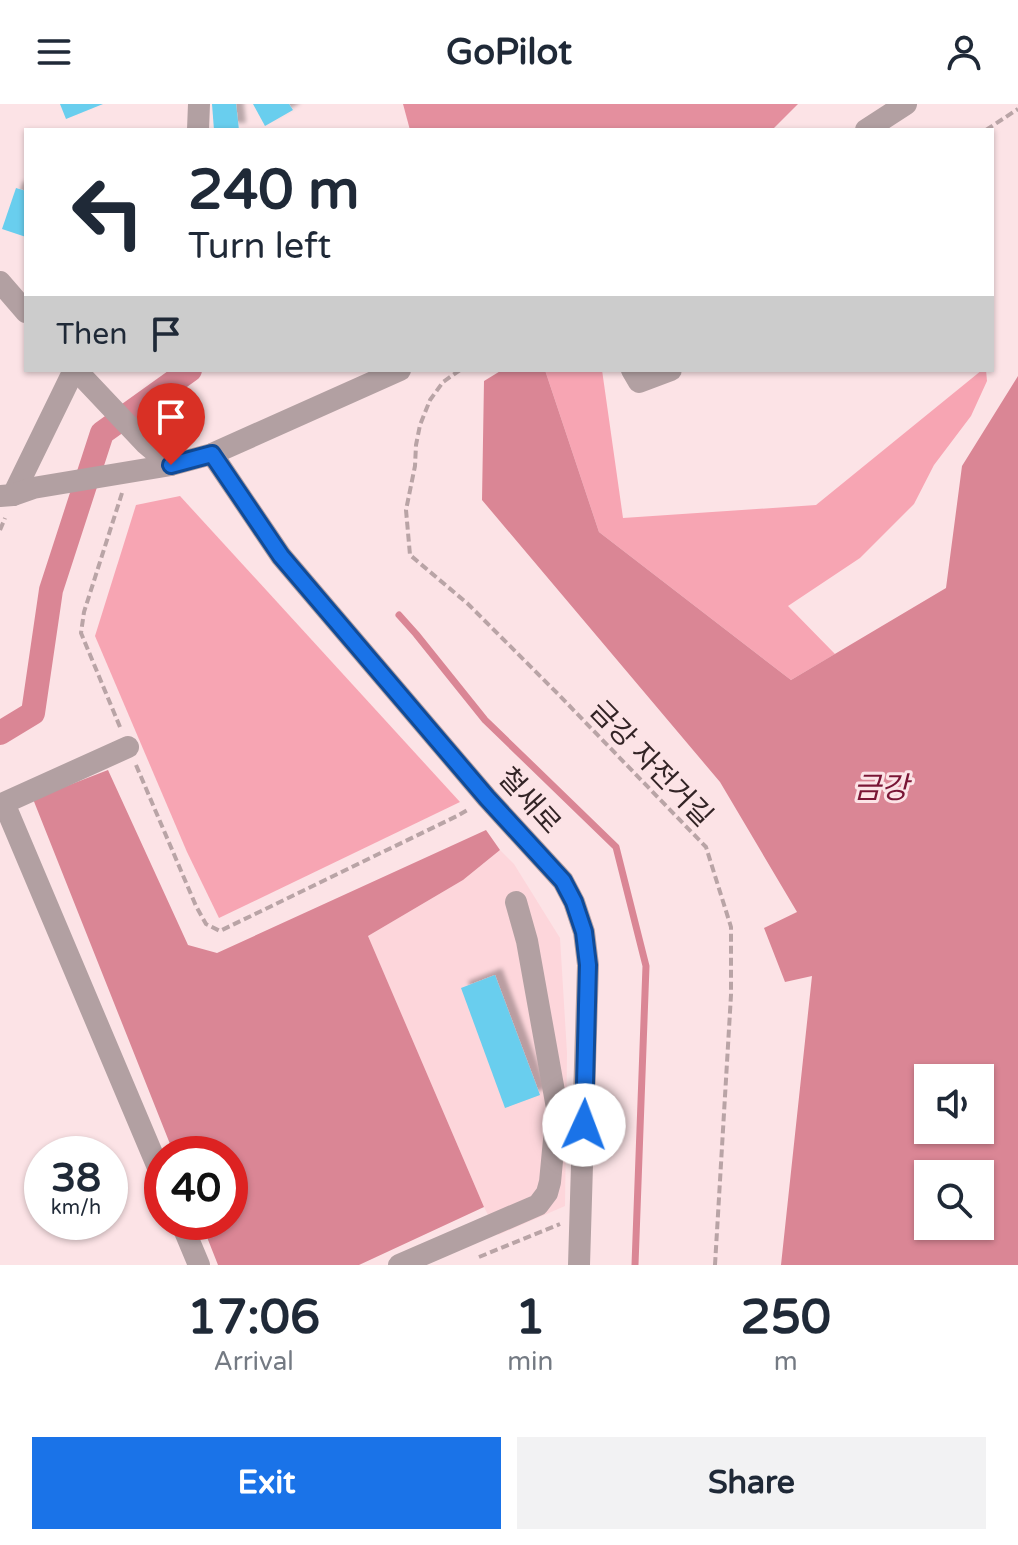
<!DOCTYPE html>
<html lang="en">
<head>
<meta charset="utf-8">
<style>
  body { margin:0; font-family:"Varela Round","Noto Sans KR",sans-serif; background:#f2f2f3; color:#1f2937; height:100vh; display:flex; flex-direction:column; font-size:30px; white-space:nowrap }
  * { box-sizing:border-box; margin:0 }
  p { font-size:26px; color:#747a83 }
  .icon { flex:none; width:44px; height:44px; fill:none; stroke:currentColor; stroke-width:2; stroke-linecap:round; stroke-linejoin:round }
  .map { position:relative; height:1161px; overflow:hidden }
  .sheet { display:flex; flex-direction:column; background:#fff; flex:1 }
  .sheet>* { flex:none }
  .hud { position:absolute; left:24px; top:24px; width:970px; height:244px; border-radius:0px; box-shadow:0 2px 6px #0004; background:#fff; color:#1f2937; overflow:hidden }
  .buttons { position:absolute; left:914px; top:960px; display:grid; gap:16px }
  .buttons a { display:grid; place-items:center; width:80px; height:80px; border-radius:0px; background:#fff; box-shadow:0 2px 6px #0004; font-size:40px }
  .speed { position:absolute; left:24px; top:1032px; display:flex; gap:16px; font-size:40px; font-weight:700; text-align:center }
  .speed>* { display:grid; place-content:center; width:104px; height:104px; border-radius:50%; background:#fff; box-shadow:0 2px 6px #0004; line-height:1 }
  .speed small { font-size:20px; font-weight:400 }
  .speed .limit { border:12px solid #d22; background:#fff; color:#111 }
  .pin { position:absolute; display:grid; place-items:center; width:68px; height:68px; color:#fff; margin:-82px -34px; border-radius:50% 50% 50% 0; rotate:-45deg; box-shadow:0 0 8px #0007 }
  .pin .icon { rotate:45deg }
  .me { position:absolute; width:88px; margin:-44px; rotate:2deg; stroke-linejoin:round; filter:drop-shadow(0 0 6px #0008) }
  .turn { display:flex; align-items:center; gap:28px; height:168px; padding:0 32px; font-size:36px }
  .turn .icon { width:104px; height:104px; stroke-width:2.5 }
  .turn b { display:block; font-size:56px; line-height:68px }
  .then { display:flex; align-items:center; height:76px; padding:0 32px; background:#0003; gap:16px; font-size:30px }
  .eta { display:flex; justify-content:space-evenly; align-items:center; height:136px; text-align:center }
  .eta b { font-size:48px; font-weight:800; line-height:56px }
  .button { display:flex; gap:16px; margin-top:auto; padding:16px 32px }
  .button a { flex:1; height:92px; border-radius:0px; background:#1a73e8; color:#fff; font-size:32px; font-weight:800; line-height:92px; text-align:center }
  .button a+a { background:#f2f2f3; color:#1f2937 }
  header { display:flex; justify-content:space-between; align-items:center; height:104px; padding:0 32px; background:#fff; font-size:36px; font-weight:800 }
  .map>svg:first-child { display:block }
  .built { fill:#fdd6db }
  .green { fill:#f7a5b3 }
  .forest { fill:#e48f9e }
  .water { fill:#da8695; fill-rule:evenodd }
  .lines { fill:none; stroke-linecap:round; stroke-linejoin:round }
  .stream { stroke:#da8695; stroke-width:7 }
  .canal { stroke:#da8695; stroke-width:24 }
  .building { fill:#69ceee; filter:url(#shadow) }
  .path { stroke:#b9a4a6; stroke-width:4; stroke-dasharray:8 4; stroke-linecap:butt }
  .minor { stroke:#b2a0a2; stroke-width:22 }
  .route-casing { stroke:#114b97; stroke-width:20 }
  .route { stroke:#1a73e8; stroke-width:14 }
  .labels { text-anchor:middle; stroke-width:6; stroke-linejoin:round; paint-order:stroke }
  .street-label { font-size:28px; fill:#332426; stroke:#fce3e6 }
  .water-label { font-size:30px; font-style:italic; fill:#791535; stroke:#fce3e6 }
</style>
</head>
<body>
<header><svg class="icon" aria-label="menu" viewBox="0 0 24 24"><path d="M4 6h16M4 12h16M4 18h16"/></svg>GoPilot<svg class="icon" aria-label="person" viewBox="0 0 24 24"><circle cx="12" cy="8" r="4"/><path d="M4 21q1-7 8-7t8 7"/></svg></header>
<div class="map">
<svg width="1018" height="1161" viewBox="0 0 1018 1161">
  <defs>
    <filter id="shadow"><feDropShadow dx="7" dy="-7" stdDeviation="2" flood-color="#0004"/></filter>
  </defs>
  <rect width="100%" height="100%" fill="#fce3e6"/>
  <polygon class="built" points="500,746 514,760 560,834 567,949 565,1102 498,1131 484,1103 368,832 463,776"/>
  <g class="green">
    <polygon points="545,266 602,266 623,414 816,401 982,266 986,266 987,277 971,312 934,361 914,400 860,454 788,502 835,550 791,576 599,428"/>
    <polygon points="180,392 460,698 219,814 187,748 95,532 136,401"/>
  </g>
  <polygon class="forest" points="403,0 798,0 772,26 410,26"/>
  <g class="water">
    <path d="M502 266H545L599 428 791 576 946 484 962 362 1018 272V1161H781L812 872 785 878 764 824 797 808 720 678 482 396 484 277ZM928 974H980V1026H928ZM928 1070H980V1122H928Z"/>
    <polygon points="108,666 188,841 217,849 486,726 500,746 463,776 368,832 484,1103 359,1161 218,1161 201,1118 230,1118 230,1050 174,1050 33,695"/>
  </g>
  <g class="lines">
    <polyline class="stream" points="399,511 416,530 485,616 616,743 646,862 635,1161"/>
    <polyline class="canal" points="0,629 33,609 51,486 102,329 190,266"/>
  </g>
  <g class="building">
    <polygon points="60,0 103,0 66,15"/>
    <polygon points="212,0 236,0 239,26 214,26"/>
    <polygon points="253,0 289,0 293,6 265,22"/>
    <polygon points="16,84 26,87 26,133 2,125"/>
    <polygon points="495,871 540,991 505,1004 461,884"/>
  </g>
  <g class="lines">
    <g class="path">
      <polyline points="986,26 1018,5"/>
      <polyline points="460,266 443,278 430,296 420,321 416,341 415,362 406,406 410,451 468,500 559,591 706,743 731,823 731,891 715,1161"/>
      <polyline points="0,426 5,414"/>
      <polyline points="120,623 81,529 84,508 122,389"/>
      <polyline points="136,661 196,802 206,820 220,827 457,712 469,705"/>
      <polyline points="479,1153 560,1120"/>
    </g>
    <g class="minor">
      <polyline points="198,26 199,0"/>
      <polyline points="866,26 906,0"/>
      <polyline points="0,178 26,208"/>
      <polyline points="76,266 145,339 171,361"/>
      <polyline points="632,266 639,278 671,266"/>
      <polyline points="212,350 281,452 487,694 563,777 574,798 584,828 588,861 579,1161"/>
      <polyline points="13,391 74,266"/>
      <polyline points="0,392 13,391 33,384 171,361 212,350 400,266"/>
      <polyline points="128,643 4,699 162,1073"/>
      <polyline points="181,1118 199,1161"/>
      <polyline points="399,1161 538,1101 547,1089 550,1078 557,1004 527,837 516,798"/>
    </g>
  </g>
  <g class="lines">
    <g class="route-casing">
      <polyline id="route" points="171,361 212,350 281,452 487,694 563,777 574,798 584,828 588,861 584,1021"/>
    </g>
    <use href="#route" class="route"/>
  </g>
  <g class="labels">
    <g class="street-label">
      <text transform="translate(652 659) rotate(46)" y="10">금강 자전거길</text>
      <text transform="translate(530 696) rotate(48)" y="10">철새로</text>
    </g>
    <g class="water-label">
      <text x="881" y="694">금강</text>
    </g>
  </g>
</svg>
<div class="buttons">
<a><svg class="icon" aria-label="sound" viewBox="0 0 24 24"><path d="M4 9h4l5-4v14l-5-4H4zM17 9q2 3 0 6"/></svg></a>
<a><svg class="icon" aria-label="search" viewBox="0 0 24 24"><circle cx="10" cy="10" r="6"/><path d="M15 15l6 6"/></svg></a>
</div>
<div class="speed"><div>38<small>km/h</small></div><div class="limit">40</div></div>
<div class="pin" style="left:171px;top:361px;background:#d93025"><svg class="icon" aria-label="arrive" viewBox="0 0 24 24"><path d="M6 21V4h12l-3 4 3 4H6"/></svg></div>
<svg class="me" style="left:584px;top:1021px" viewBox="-20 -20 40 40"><circle r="19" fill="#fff"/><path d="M0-13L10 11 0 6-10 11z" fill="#1a73e8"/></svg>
<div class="hud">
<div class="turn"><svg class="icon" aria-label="left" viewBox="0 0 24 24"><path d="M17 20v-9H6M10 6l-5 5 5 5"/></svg><div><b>240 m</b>Turn left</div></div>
<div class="then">Then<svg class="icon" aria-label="arrive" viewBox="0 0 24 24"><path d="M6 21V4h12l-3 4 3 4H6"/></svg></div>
</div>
</div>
<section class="sheet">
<div class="eta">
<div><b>17:06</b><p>Arrival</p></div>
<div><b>1</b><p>min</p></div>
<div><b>250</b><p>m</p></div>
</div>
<div class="button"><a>Exit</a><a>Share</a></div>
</section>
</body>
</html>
